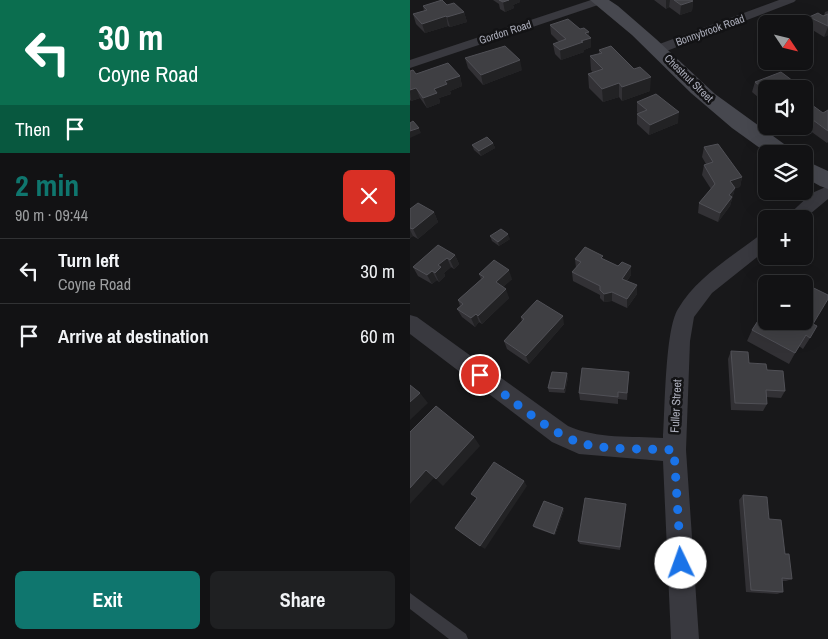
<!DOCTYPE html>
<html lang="en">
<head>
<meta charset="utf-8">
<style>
  body { margin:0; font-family:"Archivo Narrow",sans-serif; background:#1f2022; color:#f1f3f6; height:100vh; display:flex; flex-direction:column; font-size:19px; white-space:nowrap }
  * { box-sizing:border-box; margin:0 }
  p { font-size:16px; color:#9c9ea0 }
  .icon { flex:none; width:28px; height:28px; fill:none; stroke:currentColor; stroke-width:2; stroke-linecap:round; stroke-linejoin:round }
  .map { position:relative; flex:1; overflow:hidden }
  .sheet { display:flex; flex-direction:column; background:#121214; width:410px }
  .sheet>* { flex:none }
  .top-card { background:#0b6e4f; color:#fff; overflow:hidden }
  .needle { width:32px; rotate:125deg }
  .fabs { position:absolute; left:348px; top:15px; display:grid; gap:10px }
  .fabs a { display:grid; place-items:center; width:55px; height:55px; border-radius:8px; background:#121214; box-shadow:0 5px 20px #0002,0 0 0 1px #313234; font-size:25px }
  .pin { position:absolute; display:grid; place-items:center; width:42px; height:42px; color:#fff; margin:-21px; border:2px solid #fff; border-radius:50%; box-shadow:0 1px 5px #0007 }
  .me { position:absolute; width:55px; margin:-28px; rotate:357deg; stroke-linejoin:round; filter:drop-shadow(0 0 4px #0008) }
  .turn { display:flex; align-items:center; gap:18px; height:105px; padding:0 15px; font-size:22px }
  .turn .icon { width:65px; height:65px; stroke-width:2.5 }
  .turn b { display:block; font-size:35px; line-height:42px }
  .then { display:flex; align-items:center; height:48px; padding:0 15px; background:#0003; gap:10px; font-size:19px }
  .round { display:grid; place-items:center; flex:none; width:52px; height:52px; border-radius:8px; background:#1f2022 }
  .overview { display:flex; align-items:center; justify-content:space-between; height:85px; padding:0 15px }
  h1 { font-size:30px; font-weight:700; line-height:38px; color:#0f766e }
  .cta { display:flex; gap:10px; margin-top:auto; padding:10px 15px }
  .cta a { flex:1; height:58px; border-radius:8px; background:#0f766e; color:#fff; font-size:20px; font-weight:700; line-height:58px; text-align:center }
  .cta a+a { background:#1f2022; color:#f1f3f6 }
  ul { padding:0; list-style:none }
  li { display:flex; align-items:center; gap:15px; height:65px; padding:0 15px; border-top:1px solid #313234 }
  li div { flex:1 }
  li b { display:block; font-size:19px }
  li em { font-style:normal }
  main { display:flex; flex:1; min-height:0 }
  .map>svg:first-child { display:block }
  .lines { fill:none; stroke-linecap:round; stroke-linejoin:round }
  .lane { fill:#39393f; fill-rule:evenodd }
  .street { fill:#39393f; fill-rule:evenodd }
  .secondary { fill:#47484f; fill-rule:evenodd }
  .wall { fill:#323135 }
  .shaded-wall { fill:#222224 }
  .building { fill:#3f3f43; stroke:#505056 }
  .route { stroke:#1a73e8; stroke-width:9; stroke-dasharray:0 16.2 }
  .labels { text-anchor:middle; stroke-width:5; stroke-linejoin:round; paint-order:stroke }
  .far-street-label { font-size:11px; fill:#abadba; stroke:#131315 }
  .street-label { font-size:12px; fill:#abadba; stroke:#131315 }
</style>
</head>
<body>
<main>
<section class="sheet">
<div class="top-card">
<div class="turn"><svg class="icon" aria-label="left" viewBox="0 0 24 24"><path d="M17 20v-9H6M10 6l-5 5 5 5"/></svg><div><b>30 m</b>Coyne Road</div></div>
<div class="then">Then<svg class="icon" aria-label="arrive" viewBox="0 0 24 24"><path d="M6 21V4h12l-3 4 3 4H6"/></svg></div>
</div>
<div class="overview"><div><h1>2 min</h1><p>90 m · 09:44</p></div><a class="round" style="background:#d93025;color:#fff"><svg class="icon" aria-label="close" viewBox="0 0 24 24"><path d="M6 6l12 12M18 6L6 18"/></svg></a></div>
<ul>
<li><svg class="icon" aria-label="left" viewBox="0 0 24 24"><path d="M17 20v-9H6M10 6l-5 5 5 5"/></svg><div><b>Turn left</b><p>Coyne Road</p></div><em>30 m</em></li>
<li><svg class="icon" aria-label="arrive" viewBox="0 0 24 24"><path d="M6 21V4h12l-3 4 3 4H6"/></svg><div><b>Arrive at destination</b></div><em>60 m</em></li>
</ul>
<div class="cta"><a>Exit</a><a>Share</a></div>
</section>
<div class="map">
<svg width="418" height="639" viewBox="0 0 418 639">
  <rect width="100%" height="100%" fill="#18181a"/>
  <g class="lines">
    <polygon class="lane" points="0,593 56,634 58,639 39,639 0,609"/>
    <g class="street">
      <polygon points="181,0 196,1 194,3 0,68 0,60"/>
      <polygon points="369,0 386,0 384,2 254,52 249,53 243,49 244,46"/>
      <polygon points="418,186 418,199 394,219 374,219 402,193"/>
      <path d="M356 233V250L302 293 284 317 280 341 276 450 289 639H261L253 461 169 454 142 442 0 334V315L7 317 158 426C187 439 222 436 253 438 255 411 255 329 268 309 286 278 321 257 350 235Z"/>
    </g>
    <g class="secondary">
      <polygon points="180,0 199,0 208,6 246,39 305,94 381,149 384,154 358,154 322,128 281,93 222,35"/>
      <polygon points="394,160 418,171 418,189 410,186 394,177"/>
    </g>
  </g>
  <g class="wall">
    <polygon points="83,0 110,0 110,2 103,5 104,8 95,12 90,9 89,4"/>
    <polygon points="244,0 281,0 283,1 282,11 270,15 259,7 256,9"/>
    <polygon points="37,5 54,12 57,22 40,27 38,26 15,33 6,24 3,14 14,11 13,6"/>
    <polygon points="418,11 418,35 414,37 396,26 399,17 413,16 414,16 415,12"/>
    <polygon points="140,25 179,36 181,47 174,50 174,52 151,60 145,54 143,44 149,42 141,34"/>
    <polygon points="189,50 240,91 212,101 209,97 193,102 179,88 178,74 183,73 181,70 180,56 189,54"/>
    <polygon points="55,58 112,70 73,85 58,68"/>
    <polygon points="0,71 6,74 50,76 52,86 40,91 41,94 29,98 30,103 17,108 10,98 1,101 0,100"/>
    <polygon points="345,82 387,84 385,89 356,89 356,104 342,92"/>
    <polygon points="227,102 268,123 239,135 227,124 227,114 229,114 227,112"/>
    <polygon points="394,110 413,113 418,110 418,142 417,143 399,130 396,132 387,126 394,126"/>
    <polygon points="83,143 85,148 71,156 64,150 62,145"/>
    <polygon points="294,147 332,177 330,187 325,188 320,206 308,222 288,213 289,203 301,189 292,175 294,165 296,164 292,157"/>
    <polygon points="0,209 24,212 28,222 8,239 3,236 0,238"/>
    <polygon points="80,236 100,239 89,246 82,241"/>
    <polygon points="45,255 49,264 44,269 41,267 34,273 35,276 29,282 27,280 22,284 8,276 3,267"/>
    <polygon points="165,259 193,259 221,275 217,281 227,294 217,308 202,301 194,302 190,298 190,295 163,281 162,272 166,268"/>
    <polygon points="69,274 102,279 93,287 99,298 72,324 69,322 65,327 52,317 47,309 50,306 48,300 71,279"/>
    <polygon points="111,317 154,324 119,364 97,349 94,341 112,322"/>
    <polygon points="403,324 400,338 393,349 389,346 379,364 337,341 342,330"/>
    <polygon points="321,351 339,363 357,370 375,391 371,398 356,397 357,404 353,411 321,410 318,359"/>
    <polygon points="219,372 217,400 208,399 208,404 170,400 169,393"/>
    <polygon points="158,377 155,393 139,392 138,388"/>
    <polygon points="333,495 359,519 375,554 382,579 376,581 372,581 373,592 367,594 336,592 329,500"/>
    <polygon points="216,508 210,550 170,544 168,541"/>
    <polygon points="154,510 145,535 125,528 123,526"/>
  </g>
  <g class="shaded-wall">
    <polygon points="99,0 110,0 110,2 103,5 104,8 95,12 93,2"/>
    <polygon points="256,0 260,0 259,7 256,9"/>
    <polygon points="283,1 282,11 270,15 271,5"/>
    <polygon points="54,12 57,22 40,27 37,17"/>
    <polygon points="36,16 38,26 15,33 12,24"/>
    <polygon points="418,26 418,35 414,37 418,27"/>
    <polygon points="179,32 179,38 181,38 181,47 174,50 174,52 151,60 150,50 175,33"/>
    <polygon points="110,60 112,70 73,85 71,75"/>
    <polygon points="50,76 52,86 40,91 41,94 29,98 30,103 17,108 13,98 24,89 35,81"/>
    <polygon points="241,77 240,91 212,101 212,87"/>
    <polygon points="209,83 209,97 193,102 192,89"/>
    <polygon points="387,84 385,89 374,89"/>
    <polygon points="6,88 10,98 1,101 0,90"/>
    <polygon points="269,112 268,123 239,135 240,125"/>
    <polygon points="403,120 399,130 396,132 400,122"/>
    <polygon points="9,128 11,133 0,138 0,131"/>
    <polygon points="83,143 85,148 71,156 69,151"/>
    <polygon points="332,177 330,187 325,188 320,206 308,222 320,181"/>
    <polygon points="24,212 28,222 8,239 3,229"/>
    <polygon points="0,230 3,236 0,238"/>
    <polygon points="98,234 100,239 89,246 88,242"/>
    <polygon points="45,255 49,264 44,269 40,260"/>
    <polygon points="37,258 41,267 34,273 35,276 29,282 25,273 28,265"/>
    <polygon points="221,266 221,275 212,287 212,279"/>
    <polygon points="99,270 102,279 89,291 86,282"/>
    <polygon points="22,271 27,280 22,284 17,275"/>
    <polygon points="227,285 227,294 217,308 217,299"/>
    <polygon points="96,289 99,298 72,324 68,316"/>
    <polygon points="202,292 202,301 194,302 194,294"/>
    <polygon points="66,314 69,322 65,327 61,318"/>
    <polygon points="153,316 154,324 119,364 116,356"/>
    <polygon points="157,373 158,377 155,393 154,389"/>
    <polygon points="10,393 18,403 0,420 0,402"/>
    <polygon points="64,437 70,446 33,486 26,479"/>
    <polygon points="16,470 24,478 0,504 0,488"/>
    <polygon points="114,481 117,486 75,549 70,546"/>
    <polygon points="153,508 154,510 145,535 144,534"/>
  </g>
  <g class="building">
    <polygon points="32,0 37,5 44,3 54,12 37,17 36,16 12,24 3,14 17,10 13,6"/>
    <polygon points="89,0 99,0 93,2"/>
    <polygon points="264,0 281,0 283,1 271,5"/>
    <polygon points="408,13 413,16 418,14 418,26 399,17"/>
    <polygon points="158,19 170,29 174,28 179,32 175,33 181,38 171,41 173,42 150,50 143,44 156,39 140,25"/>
    <polygon points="95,46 110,60 71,75 55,58"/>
    <polygon points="201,46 224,69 230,67 241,77 212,87 209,83 192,89 178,74 193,69 180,56 192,53 189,50"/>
    <polygon points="38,63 50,76 35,81 37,84 24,89 27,93 13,98 6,88 0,90 0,71 3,70 6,74"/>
    <polygon points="371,72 387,84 374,89 356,89 356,91 345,82"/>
    <polygon points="246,94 269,112 240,125 227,114 237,110 227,102"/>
    <polygon points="402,105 413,113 418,110 418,131 403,120 400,122 394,118 394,110"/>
    <polygon points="3,121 9,128 0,131 0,123"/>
    <polygon points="77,137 83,143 69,151 62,145"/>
    <polygon points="308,144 332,177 320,181 325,188 319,195 322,197 310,213 289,203 305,184 294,165 303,162 294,147"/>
    <polygon points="8,203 24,212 3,229 0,228 0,209"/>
    <polygon points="91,229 98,234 88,242 80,236"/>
    <polygon points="28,245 45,255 40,260 37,258 28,265 31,267 25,273 22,271 17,275 3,267"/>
    <polygon points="175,247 193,256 191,258 208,266 212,262 221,266 212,279 227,285 217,299 202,292 194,294 190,290 190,286 162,272 171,262 165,259"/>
    <polygon points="84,260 99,270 86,282 96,289 68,316 66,314 61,318 47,309 53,304 48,300 74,277 69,274"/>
    <polygon points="377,275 418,295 418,299 403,324 407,326 400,338 396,335 385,353 342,330 353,313 356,315 356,321 394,321 394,284 371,284"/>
    <polygon points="127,300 153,316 116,356 94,341 114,319 111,317"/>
    <polygon points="321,351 338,352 339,363 356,364 357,370 373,371 375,391 356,390 357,404 325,403"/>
    <polygon points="172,368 219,372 217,393 208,392 208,397 169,393"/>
    <polygon points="142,372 157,373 154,389 138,388"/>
    <polygon points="0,385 10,393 0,402"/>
    <polygon points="26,406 64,437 26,479 16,470 0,488 0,432"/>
    <polygon points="84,462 114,481 70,546 45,528 67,498 61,494"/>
    <polygon points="333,495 357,497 359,519 371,520 375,554 379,554 382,579 372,578 373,592 341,590"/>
    <polygon points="175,498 216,504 210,547 168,541"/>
    <polygon points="134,501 153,508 144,534 123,526"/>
  </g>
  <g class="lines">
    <path class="route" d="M70 375C96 395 138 432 168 442 193 451 236 448 264 450L271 563"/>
  </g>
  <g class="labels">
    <g class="far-street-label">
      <text transform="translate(300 30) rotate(-20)" y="4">Bonnybrook Road</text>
      <text transform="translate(95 32) rotate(-18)" y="4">Gordon Road</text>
      <text transform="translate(279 78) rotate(44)" y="4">Chestnut Street</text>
    </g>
    <g class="street-label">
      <text transform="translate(266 406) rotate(-87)" y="4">Fuller Street</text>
    </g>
  </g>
</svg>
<div class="fabs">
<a><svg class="needle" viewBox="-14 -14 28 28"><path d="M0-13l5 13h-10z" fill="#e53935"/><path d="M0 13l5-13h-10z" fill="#9c9ea0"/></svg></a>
<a><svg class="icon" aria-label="sound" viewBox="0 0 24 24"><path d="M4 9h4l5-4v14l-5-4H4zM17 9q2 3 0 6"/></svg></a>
<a><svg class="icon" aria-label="layers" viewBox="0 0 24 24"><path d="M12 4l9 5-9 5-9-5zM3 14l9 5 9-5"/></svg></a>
<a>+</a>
<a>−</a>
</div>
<div class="pin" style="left:70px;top:375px;background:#d93025"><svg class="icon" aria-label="arrive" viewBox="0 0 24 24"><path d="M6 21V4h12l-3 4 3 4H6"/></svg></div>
<svg class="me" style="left:271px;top:563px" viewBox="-20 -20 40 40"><circle r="19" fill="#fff"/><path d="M0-13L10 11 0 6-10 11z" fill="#1a73e8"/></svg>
</div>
</main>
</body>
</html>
